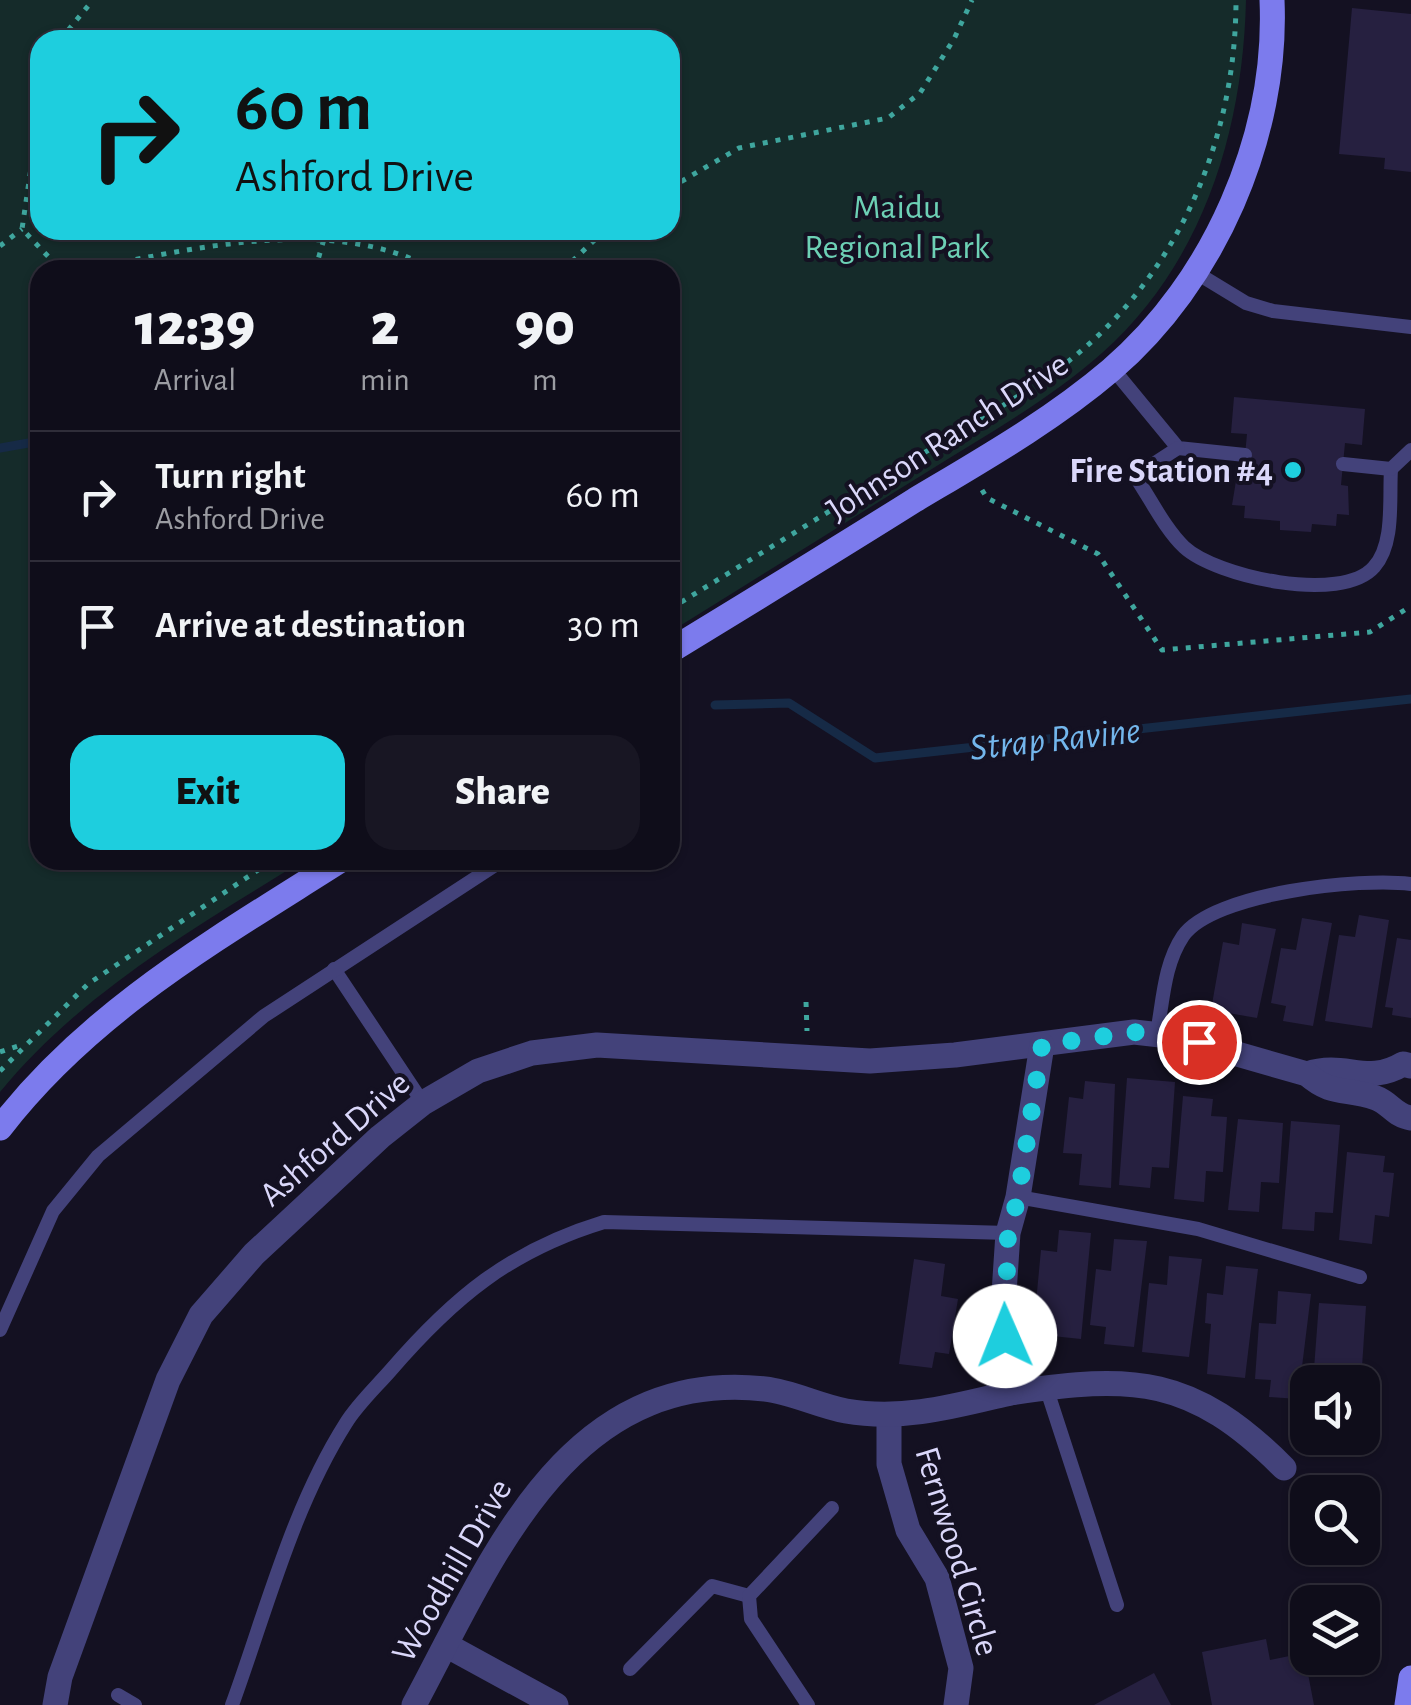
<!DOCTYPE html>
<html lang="en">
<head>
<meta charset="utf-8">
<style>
  body { margin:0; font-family:"Alegreya Sans",sans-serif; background:#181623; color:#f1f3f6; height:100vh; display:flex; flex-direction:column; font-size:38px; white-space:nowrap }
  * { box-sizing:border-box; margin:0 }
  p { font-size:32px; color:#9b9ca2 }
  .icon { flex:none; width:55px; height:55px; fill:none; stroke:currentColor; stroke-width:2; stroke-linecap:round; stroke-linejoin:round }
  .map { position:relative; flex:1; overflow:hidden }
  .drawer { position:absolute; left:30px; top:260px; width:650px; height:610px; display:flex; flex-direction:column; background:#0f0d1a; border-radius:30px; box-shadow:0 2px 8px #0004,0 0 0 2px #2f2d39 }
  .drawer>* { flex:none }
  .guide { position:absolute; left:30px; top:30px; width:650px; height:210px; border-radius:30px; box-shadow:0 2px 8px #0004,0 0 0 2px #2f2d39; background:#1ecede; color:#111; overflow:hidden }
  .buttons { position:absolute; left:1290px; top:1365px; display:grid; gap:20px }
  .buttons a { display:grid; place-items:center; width:90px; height:90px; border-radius:20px; background:#0f0d1a; box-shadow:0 2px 8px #0004,0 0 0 2px #2f2d39; font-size:50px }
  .pin { position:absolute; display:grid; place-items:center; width:85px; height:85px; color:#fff; margin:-42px; border:5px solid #fff; border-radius:50%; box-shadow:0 2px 10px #0007 }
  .me { position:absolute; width:110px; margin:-55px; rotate:359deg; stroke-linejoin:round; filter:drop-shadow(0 0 8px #0008) }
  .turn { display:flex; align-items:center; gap:35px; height:210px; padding:0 40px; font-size:45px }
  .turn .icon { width:130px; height:130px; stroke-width:2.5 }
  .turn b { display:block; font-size:70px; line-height:85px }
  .eta { display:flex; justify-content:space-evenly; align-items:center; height:170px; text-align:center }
  .eta b { font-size:60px; font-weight:800; line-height:70px }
  .button { display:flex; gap:20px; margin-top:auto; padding:20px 40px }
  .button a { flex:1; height:115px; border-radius:30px; background:#1ecede; color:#111; font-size:40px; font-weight:800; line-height:115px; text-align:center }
  .button a+a { background:#181623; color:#f1f3f6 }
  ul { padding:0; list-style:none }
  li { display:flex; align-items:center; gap:30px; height:130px; padding:0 40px; border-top:2px solid #2f2d39 }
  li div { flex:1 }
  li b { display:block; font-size:38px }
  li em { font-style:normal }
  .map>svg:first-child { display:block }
  .green { fill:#152b2a; fill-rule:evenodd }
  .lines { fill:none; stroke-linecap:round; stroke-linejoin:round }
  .stream { stroke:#162a46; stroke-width:9 }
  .building { fill:#262040 }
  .path { stroke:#3fa69e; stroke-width:5; stroke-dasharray:5 8; stroke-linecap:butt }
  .lane { stroke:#43427a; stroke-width:14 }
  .street { stroke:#43427a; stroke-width:25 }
  .secondary { stroke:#7c7bed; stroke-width:25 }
  .route { stroke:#1ecede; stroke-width:18; stroke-dasharray:0 32.4 }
  .poi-dot { fill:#1ecede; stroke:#141122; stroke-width:4 }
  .labels { text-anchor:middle; stroke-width:8; stroke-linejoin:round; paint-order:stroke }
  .park-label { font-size:35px; fill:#6dd0b5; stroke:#141122 }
  .street-label { font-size:35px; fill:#dad7fa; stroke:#141122 }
  .poi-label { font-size:35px; font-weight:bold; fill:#dad7fa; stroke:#141122; text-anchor:end }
  .water-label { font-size:38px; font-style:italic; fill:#73b6ec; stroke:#141122 }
</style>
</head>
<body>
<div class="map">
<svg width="1411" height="1705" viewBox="0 0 1411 1705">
  <rect width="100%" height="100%" fill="#141122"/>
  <path class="green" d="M0 0H1246C1243 131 1203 263 1102 353 1049 400 986 435 927 472 841 525 756 579 670 632V270H40V860H304C195 928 83 991 0 1092ZM40 40H670V230H40Z"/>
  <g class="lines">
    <g class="stream">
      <polyline points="0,448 40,441"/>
      <polyline points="715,705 789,703 875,758 1411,699"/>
    </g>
  </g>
  <g class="building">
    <polygon points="1352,8 1411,14 1411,172 1384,169 1385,158 1339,154"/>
    <polygon points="1234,397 1365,409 1362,445 1345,443 1341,485 1348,486 1349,515 1337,514 1336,526 1312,524 1311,532 1280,530 1280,521 1244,518 1245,506 1232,505 1237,475 1243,476 1247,434 1231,433"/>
    <polygon points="1359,915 1389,920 1372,1028 1325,1021 1339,935 1355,937"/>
    <polygon points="1302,918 1332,923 1313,1026 1283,1021 1286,1006 1271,1003 1281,948 1296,950"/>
    <polygon points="1242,923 1276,929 1257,1018 1211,1010 1223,942 1239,945"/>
    <polygon points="1397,938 1411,940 1411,1018 1392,1015 1393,1008 1385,1007"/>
    <polygon points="1127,1078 1175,1082 1169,1168 1152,1167 1150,1188 1119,1185"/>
    <polygon points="1085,1081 1115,1084 1111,1188 1079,1185 1082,1154 1063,1153 1069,1097 1083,1099"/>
    <polygon points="1183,1096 1213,1099 1211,1116 1227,1117 1223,1172 1206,1171 1204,1202 1174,1199"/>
    <polygon points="1238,1119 1283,1123 1279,1183 1261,1182 1259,1212 1228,1210"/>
    <polygon points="1291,1121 1340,1125 1333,1213 1315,1212 1314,1231 1282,1229"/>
    <polygon points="1347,1152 1385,1156 1383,1172 1394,1173 1389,1217 1375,1215 1372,1244 1339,1240"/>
    <polygon points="1059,1230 1091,1233 1081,1339 1033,1334 1041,1250 1057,1252"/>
    <polygon points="1114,1239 1147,1241 1134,1347 1104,1344 1106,1327 1090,1325 1096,1269 1111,1271"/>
    <polygon points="1169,1256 1202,1259 1189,1357 1142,1352 1149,1283 1167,1285"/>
    <polygon points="914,1259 945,1264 941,1296 958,1299 949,1354 935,1352 932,1368 899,1364"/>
    <polygon points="1226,1266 1258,1269 1245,1378 1207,1374 1211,1324 1205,1323 1207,1293 1223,1295"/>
    <polygon points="1278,1291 1311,1294 1298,1399 1269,1397 1271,1380 1255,1379 1259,1323 1276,1324"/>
    <polygon points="1319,1303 1366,1306 1361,1382 1313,1382"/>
    <polygon points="1266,1639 1270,1660 1304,1653 1314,1705 1212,1705 1202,1652"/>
    <polygon points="1154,1673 1171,1705 1094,1705"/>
  </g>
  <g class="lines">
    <g class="path">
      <polyline points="60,40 93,0"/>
      <polyline points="40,107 22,229 61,270"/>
      <polyline points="670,188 739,148 888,118 920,93 954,39 972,0"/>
      <polyline points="0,246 22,229"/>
      <path d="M85 270C192 248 335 214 435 270"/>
      <polyline points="315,270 324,239"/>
      <polyline points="563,270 605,230"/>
      <polyline points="982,490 987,498 1098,554 1162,650 1370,632 1411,606"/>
      <path d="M670 609C750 560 830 511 909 462 959 431 1011 403 1058 369 1175 284 1236 142 1236 0"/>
      <polyline points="806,1002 807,1031"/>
      <polyline points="0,1052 21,1045"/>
      <polyline points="0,1071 88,984 273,860"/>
    </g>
    <g class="lane">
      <polyline points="1195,272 1246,303 1273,311 1411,327"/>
      <polyline points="1113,369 1178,448 1245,455"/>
      <path d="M1178 448 1135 476C1150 498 1165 529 1184 547 1216 577 1342 604 1374 567 1395 544 1389 498 1391 469"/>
      <polyline points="1343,464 1391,469 1411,450"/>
      <polyline points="334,969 423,1103"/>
      <path d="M1157 1033C1163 1001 1164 964 1183 936 1213 893 1361 877 1411 884"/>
      <polyline points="1018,1197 1198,1229 1360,1277"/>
      <polyline points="0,1330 53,1211 98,1156 264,1016 503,860"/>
      <polyline points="1046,1387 1117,1605"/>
      <polyline points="630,1669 712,1586 749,1596"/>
      <polyline points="118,1695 135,1705"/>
      <path d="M232 1705C266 1612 292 1508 346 1423 357 1405 375 1388 390 1371 453 1298 509 1251 604 1222L1008 1233"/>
      <polyline points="808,1705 751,1619 749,1596 832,1508"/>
    </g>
    <g class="street">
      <path d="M1307 1074C1346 1061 1366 1086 1403 1064L1411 1066"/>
      <path d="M1010 1393C1134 1374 1192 1376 1284 1468"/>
      <polyline points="889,1417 889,1464 908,1530 937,1578 961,1668 956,1705"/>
      <polyline points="446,1645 556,1705"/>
      <path d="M55 1705 60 1677 168 1380 201 1315 254 1254 380 1137 423 1103 478 1071 532 1053 597 1045 870 1061 955 1055 1134 1032 1178 1037 1307 1074C1333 1097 1346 1087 1376 1098 1390 1103 1395 1116 1411 1118"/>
      <path d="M414 1705C491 1562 566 1367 765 1389 792 1392 819 1406 846 1411 903 1421 955 1406 1010 1393L1003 1308 1008 1233 1018 1197 1042 1045"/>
    </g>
    <g class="secondary">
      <path d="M670 651C752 601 834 551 915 500 982 460 1051 421 1111 370 1214 282 1278 136 1272 0"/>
      <path d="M0 1128C91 1010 217 939 341 860"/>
      <polyline points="1407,1705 1411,1678"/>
    </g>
  </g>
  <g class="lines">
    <polyline class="route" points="1005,1336 1008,1233 1018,1198 1042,1045 1134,1032 1199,1042"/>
  </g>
  <circle class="poi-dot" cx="1293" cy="470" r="10"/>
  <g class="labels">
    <g class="park-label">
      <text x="897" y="218">Maidu<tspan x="897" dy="40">Regional Park</tspan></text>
    </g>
    <g class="street-label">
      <text transform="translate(947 436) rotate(-33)" y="12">Johnson Ranch Drive</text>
      <text transform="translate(334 1138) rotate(-41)" y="12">Ashford Drive</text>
      <text transform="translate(958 1551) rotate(73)" y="12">Fernwood Circle</text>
      <text transform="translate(451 1570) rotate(-60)" y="12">Woodhill Drive</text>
    </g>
    <g class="poi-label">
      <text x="1273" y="482">Fire Station #4</text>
    </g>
    <g class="water-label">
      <text transform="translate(1055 738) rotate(-6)" y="13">Strap Ravine</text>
    </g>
  </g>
</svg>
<div class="buttons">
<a><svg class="icon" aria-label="sound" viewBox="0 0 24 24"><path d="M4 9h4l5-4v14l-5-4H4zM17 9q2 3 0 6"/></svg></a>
<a><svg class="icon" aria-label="search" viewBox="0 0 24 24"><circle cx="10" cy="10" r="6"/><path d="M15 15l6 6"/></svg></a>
<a><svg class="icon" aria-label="layers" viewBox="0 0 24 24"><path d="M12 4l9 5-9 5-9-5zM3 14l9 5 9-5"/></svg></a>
</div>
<div class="pin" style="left:1199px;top:1042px;background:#d93025"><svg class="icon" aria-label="arrive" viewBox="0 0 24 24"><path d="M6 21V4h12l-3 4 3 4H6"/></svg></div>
<svg class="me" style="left:1005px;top:1336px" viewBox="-20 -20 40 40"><circle r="19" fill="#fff"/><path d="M0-13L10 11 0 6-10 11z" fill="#1ecede"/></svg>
<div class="guide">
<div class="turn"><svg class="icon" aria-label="right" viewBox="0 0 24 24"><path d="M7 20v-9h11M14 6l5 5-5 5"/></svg><div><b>60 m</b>Ashford Drive</div></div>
</div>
<section class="drawer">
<div class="eta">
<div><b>12:39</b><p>Arrival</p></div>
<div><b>2</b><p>min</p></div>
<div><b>90</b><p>m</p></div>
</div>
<ul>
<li><svg class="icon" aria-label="right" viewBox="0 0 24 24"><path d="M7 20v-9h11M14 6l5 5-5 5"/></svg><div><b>Turn right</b><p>Ashford Drive</p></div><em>60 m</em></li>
<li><svg class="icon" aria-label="arrive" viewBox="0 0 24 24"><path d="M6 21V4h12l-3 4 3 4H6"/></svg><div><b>Arrive at destination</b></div><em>30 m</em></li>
</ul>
<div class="button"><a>Exit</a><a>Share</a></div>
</section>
</div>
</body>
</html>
